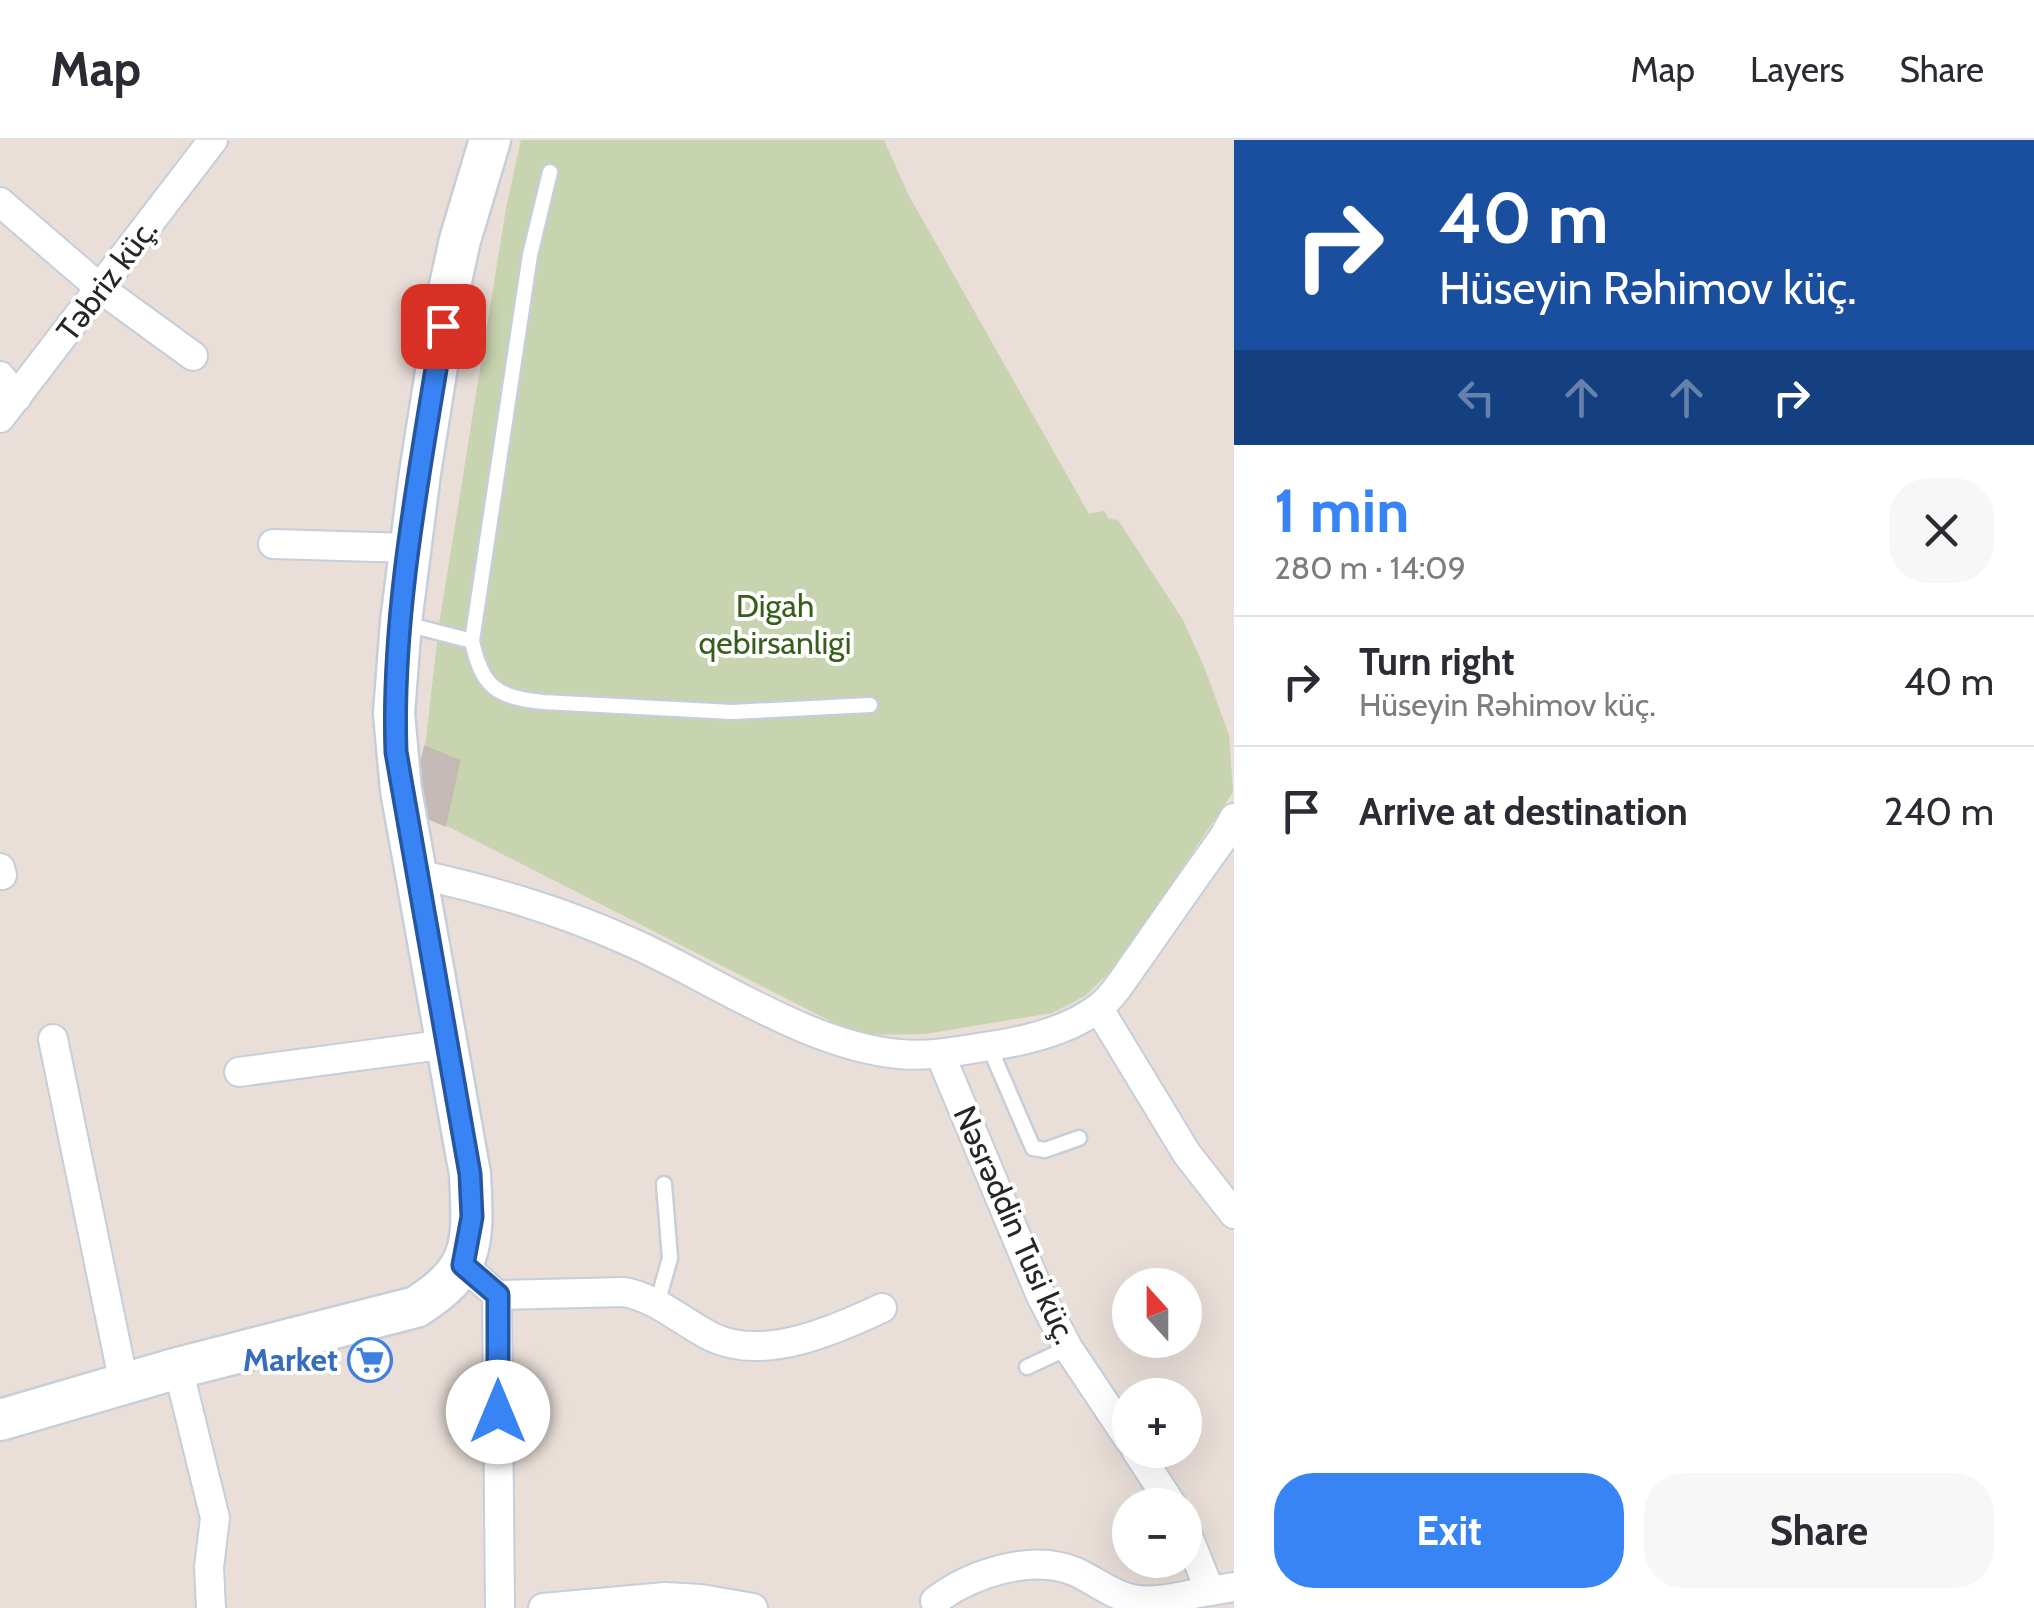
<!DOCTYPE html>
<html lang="en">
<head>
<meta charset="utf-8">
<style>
  body { margin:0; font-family:Cabin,sans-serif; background:#f7f7f7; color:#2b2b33; height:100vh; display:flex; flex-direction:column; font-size:38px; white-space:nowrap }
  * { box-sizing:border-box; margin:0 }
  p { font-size:32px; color:#7c7c81 }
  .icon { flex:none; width:55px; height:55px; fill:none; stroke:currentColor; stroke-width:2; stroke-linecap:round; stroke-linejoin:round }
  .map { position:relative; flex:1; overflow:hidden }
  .panel { display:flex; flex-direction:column; background:#fff; width:800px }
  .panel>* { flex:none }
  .hud { background:#1a4fa0; color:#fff; overflow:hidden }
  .needle { width:65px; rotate:339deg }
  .tools { position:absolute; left:1112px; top:1128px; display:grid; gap:20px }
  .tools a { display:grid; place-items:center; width:90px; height:90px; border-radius:50%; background:#fff; box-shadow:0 10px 40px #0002; font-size:50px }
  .pin { position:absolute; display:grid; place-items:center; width:85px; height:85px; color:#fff; margin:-42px; border-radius:20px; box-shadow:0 5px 15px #0006 }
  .me { position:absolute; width:110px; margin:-55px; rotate:0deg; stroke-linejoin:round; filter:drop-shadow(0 0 8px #0008) }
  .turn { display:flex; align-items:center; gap:35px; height:210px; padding:0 40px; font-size:45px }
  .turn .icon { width:130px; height:130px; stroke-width:2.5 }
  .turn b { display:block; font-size:70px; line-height:85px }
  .lanes { display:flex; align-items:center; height:95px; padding:0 40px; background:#0003; justify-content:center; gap:50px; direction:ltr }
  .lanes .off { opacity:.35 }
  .round { display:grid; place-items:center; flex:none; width:105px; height:105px; border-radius:40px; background:#f7f7f7 }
  .overview { display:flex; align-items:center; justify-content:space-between; height:170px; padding:0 40px }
  h1 { font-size:60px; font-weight:800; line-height:75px; color:#3984f4 }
  .button { display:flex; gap:20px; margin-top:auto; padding:20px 40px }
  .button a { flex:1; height:115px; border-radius:40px; background:#3984f4; color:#fff; font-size:40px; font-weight:800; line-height:115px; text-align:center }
  .button a+a { background:#f7f7f7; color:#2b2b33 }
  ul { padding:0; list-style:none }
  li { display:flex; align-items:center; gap:30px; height:130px; padding:0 40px; border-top:2px solid #e1e1e2 }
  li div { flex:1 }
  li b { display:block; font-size:38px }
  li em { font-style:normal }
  header { display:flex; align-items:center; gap:60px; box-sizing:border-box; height:140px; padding:0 50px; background:#fff; border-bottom:2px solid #e1e1e2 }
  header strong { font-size:48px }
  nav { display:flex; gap:55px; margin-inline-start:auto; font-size:35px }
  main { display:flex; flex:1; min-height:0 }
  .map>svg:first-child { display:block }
  .cemetery { fill:#c8d3af }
  .building { fill:#c4bbb8; stroke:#c4bab2; stroke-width:2.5 }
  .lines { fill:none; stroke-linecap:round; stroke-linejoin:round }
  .service-casing { stroke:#c6ced9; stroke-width:19 }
  .minor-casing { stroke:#c6ced9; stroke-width:32 }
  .secondary-casing { stroke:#c6ced9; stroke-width:45 }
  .service { stroke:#fff; stroke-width:14 }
  .minor { stroke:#fff; stroke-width:28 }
  .secondary { stroke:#fff; stroke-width:40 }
  .route-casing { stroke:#25569f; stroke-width:25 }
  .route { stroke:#3984f4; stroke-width:18 }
  .labels { text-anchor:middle; stroke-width:8; stroke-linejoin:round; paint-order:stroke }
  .street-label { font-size:32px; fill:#262626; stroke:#fff }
  .park-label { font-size:32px; fill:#375f1a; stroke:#fff }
  .shop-label { font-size:32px; font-weight:bold; fill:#366cbe; stroke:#fff; text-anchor:end }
</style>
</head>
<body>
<header>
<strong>Map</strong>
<nav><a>Map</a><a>Layers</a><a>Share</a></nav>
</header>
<main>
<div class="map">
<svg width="1234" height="1468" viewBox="0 0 1234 1468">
  <rect width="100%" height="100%" fill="#e9ded8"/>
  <polygon class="cemetery" points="521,0 884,0 908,54 1089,374 1104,371 1109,379 1118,380 1183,480 1205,529 1229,595 1233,652 1117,825 1085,856 1052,873 925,894 858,895 445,685 459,621 425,607 439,485 506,68"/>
  <polygon class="building" points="425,607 459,621 445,685 423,676 418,640"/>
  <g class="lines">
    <g class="service-casing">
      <g id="service">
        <path d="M550 32 530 115 472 501C482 548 497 557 543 562L732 572 870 565"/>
        <polyline points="406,484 472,501"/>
        <polyline points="989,906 1033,1008 1045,1010 1079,998"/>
        <polyline points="657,1164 670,1118 664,1044"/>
        <polyline points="1027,1227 1068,1208"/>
      </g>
    </g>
    <g class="minor-casing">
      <g id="minor">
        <polyline points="0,62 101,149 193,216"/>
        <polyline points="0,236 17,257"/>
        <polyline points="0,278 213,0"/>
        <polyline points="273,404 410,408"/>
        <polyline points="0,728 2,735"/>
        <path d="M416 734C490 750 556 769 626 800 711 837 807 906 899 914 929 917 960 911 990 906 1025 901 1067 891 1097 869 1114 857 1127 833 1140 816 1167 777 1195 737 1223 698L1234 678"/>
        <polyline points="1099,869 1187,1014 1234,1074"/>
        <polyline points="53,899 124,1244"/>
        <polyline points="940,914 1041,1156 1068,1208 1130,1301"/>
        <polyline points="239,932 448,904"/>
        <polyline points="463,1125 497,1155 500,1468"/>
        <path d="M497 1155 624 1152C657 1158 682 1182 712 1197 764 1222 835 1190 882 1168"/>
        <polyline points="178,1228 215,1378 209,1427 211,1468"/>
        <polyline points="1136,1310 1172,1365"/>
        <polyline points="1185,1389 1210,1451 1234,1447"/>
        <path d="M935 1461C970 1434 1032 1413 1076 1432 1094 1440 1112 1455 1132 1459 1157 1464 1185 1455 1210 1451"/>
        <polyline points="543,1468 665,1457 701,1459 753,1468"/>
      </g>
    </g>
    <g class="secondary-casing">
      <path id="secondary" d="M0 1280 178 1228 416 1167C477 1129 473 1101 470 1034L401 650 394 573 401 482 420 333 449 150 460 100 490 0"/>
    </g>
    <use href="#service" class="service"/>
    <use href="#minor" class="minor"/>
    <use href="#secondary" class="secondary"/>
  </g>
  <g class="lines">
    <g class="route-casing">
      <path id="route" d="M443 186C421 325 391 472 396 612L470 1034 472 1077 463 1125 498 1155V1272"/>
    </g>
    <use href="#route" class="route"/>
  </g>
  <defs>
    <g id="supermarket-ring" transform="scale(2.25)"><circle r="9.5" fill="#fff" stroke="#3f7fe0" stroke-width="1.5"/><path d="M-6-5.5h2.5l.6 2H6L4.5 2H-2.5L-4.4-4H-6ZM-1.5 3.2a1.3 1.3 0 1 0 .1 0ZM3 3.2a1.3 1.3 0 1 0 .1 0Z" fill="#3f7fe0"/></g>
  </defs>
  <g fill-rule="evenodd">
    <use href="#supermarket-ring" x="370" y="1220"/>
  </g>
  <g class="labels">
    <g class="street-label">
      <text transform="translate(107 140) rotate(-53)" y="11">Təbriz küç.</text>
      <text transform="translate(1015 1085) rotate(66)" y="11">Nəsrəddin Tusi küç.</text>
    </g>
    <g class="park-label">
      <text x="775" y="477">Digah<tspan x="775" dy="37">qebirsanligi</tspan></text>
    </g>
    <g class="shop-label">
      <text x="338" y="1231">Market</text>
    </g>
  </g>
</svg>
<div class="tools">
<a><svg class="needle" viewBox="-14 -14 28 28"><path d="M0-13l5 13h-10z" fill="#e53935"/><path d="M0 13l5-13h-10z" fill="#7c7c81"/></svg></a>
<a>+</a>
<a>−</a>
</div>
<div class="pin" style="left:443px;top:186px;background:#d93025"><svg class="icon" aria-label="arrive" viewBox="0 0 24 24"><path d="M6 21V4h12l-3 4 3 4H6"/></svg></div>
<svg class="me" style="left:498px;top:1272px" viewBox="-20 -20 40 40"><circle r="19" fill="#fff"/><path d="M0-13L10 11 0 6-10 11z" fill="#3984f4"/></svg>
</div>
<section class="panel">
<div class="hud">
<div class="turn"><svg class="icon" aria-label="right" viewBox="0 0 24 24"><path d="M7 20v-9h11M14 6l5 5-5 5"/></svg><div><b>40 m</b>Hüseyin Rəhimov küç.</div></div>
<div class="lanes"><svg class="icon off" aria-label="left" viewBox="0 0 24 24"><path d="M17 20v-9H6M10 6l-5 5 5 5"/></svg><svg class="icon off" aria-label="ahead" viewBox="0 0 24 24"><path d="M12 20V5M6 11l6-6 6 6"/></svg><svg class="icon off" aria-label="ahead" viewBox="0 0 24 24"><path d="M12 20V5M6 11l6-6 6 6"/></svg><svg class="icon" aria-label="right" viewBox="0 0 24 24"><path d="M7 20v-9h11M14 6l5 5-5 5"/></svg></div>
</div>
<div class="overview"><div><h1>1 min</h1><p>280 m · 14:09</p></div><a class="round"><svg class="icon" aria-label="close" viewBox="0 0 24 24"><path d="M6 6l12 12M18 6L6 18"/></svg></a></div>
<ul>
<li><svg class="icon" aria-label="right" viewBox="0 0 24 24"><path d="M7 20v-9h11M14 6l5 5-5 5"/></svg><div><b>Turn right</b><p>Hüseyin Rəhimov küç.</p></div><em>40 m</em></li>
<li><svg class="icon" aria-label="arrive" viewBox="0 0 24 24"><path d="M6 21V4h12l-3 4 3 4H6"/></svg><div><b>Arrive at destination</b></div><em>240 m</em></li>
</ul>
<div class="button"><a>Exit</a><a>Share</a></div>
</section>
</main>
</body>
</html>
